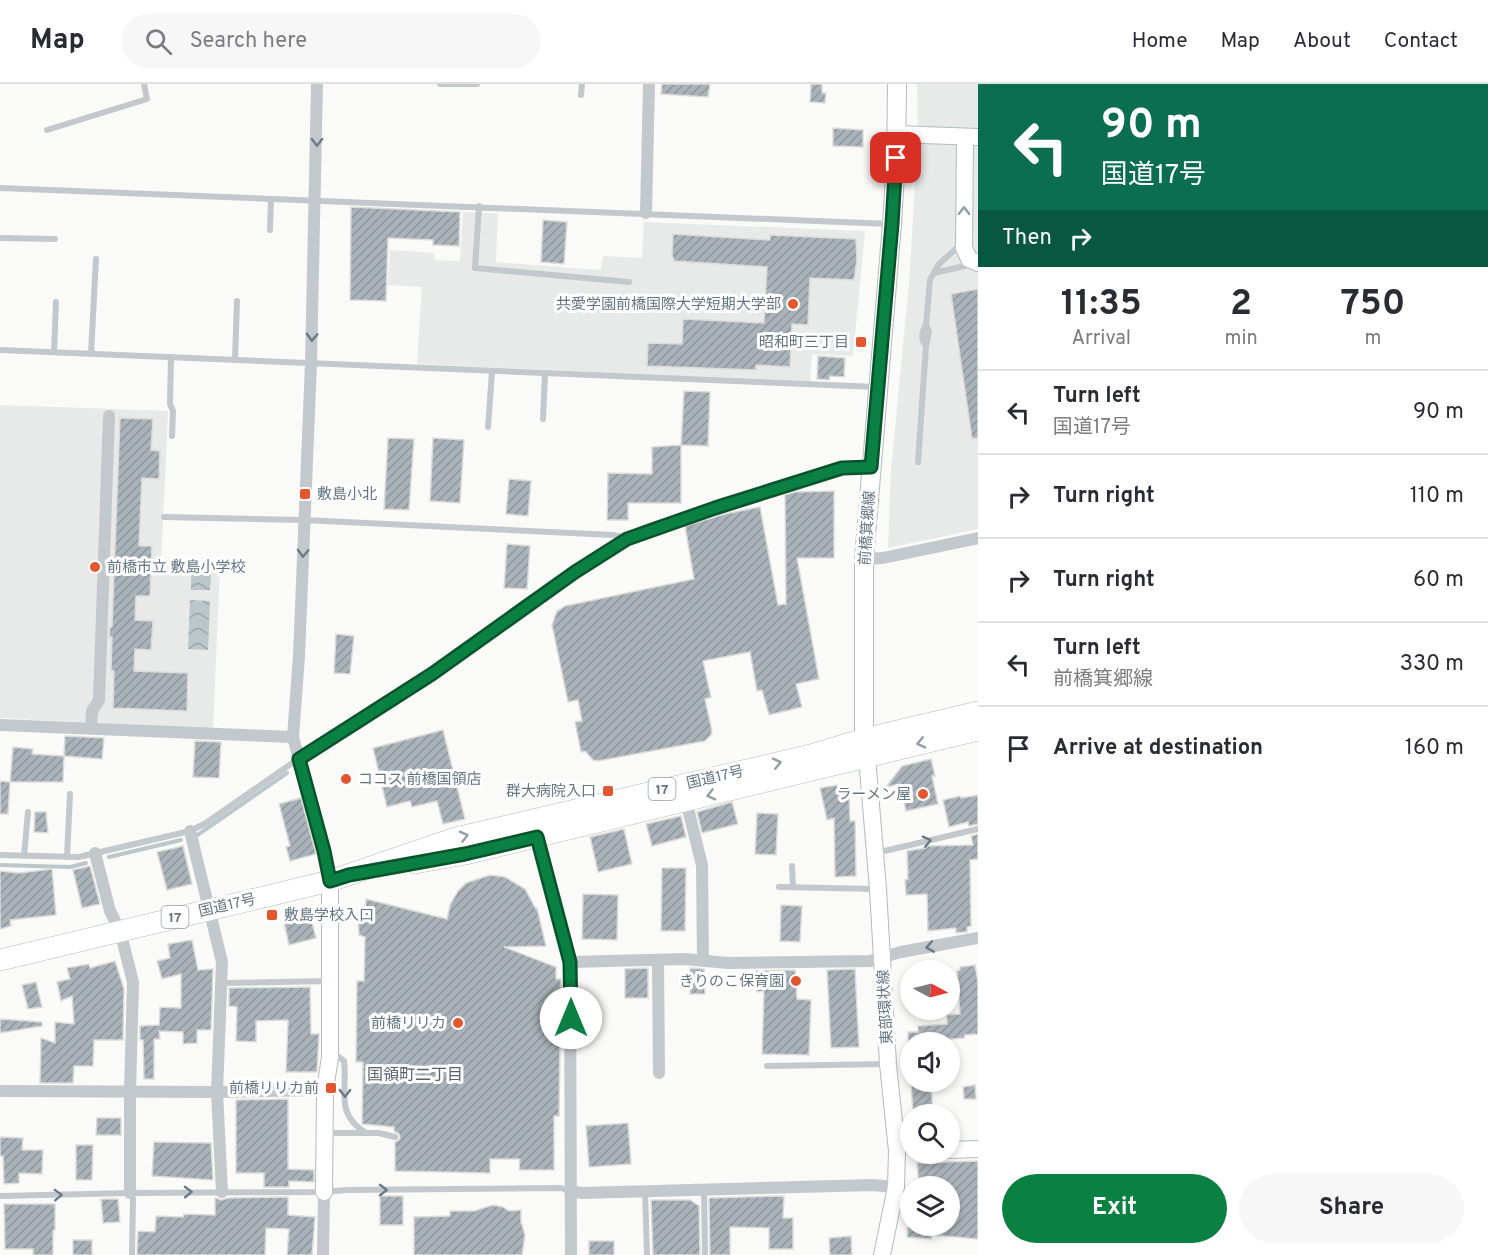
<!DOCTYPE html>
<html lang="en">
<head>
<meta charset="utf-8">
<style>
  body { margin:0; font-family:Overpass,"Noto Sans JP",sans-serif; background:#f7f7f7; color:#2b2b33; height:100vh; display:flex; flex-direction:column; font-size:22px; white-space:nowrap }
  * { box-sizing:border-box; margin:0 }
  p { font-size:20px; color:#7c7c81 }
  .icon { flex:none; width:33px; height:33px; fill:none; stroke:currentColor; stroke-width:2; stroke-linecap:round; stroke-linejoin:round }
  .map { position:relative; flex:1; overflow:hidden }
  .drawer { display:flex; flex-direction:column; background:#fff; width:510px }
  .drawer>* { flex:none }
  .guide { background:#0b6e4f; color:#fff; overflow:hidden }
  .needle { width:39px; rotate:97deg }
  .controls { position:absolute; left:900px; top:876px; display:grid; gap:12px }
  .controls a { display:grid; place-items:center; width:60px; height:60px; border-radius:50%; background:#fff; box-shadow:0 3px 9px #0003; font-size:30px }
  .pin { position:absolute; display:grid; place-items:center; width:51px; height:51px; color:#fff; margin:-26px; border-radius:12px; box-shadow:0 3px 9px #0006 }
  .me { position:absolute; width:66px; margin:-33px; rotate:0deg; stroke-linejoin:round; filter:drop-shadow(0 0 4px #0008) }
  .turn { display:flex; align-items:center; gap:21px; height:126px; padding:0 24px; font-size:27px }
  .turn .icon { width:78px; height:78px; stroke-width:2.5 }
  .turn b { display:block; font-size:42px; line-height:51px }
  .then { display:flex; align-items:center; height:57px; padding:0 24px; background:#0003; gap:12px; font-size:22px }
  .eta { display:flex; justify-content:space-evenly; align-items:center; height:102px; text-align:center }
  .eta b { font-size:36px; font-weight:700; line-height:42px }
  .button { display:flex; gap:12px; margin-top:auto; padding:12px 24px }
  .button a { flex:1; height:69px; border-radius:36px; background:#0b8043; color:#fff; font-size:24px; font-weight:700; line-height:69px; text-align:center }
  .button a+a { background:#f7f7f7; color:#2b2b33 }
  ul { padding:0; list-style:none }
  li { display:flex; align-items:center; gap:18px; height:84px; padding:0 24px; border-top:2px solid #e1e1e2 }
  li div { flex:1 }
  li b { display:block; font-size:22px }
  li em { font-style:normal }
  header { display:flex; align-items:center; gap:36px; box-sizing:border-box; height:84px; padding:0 30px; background:#fff; border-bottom:2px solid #e1e1e2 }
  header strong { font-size:28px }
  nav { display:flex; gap:33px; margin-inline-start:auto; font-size:21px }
  .search { width:420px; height:54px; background:#f7f7f7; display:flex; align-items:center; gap:15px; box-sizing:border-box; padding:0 21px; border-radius:33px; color:#7c7c81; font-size:22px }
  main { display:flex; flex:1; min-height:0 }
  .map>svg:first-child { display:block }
  .built { fill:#e8e9e9 }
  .water { fill:url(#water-waves) }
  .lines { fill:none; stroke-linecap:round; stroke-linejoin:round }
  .stream { stroke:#bbc7cb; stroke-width:4 }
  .building { fill:url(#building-hatch); stroke:#dcdcda; stroke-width:1.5 }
  .secondary-casing { stroke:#b3babf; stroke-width:18 }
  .primary-casing { stroke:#b5babe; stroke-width:20 }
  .highway-casing { stroke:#b4b9bd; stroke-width:22 }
  .lane { stroke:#c3c8cc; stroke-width:6 }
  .street { stroke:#c3c8cc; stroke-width:12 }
  .secondary { stroke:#fff; stroke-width:16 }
  .primary { stroke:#fff; stroke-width:18 }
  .highway { stroke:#fff; stroke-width:21 }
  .oneway { stroke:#6a7a87 }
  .oneway2 { stroke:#939fa8 }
  .route-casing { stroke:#07532c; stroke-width:15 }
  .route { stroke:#0b8043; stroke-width:10 }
  .poi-dot { fill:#e4572e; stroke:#fff; stroke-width:2 }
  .labels { text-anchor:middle; stroke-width:6; stroke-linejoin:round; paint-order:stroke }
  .shield { fill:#fff; stroke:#939fa8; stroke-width:1.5 }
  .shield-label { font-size:14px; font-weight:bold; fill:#657683 }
  .poi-label { font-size:15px; fill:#657683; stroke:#fff; text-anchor:end }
  .street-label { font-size:15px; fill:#657683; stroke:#fff }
  .neighbourhood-label { font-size:16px; fill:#57646e; stroke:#fff }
</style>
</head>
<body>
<header>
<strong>Map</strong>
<div class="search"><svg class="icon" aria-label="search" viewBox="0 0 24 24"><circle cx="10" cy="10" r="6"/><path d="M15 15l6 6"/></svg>Search here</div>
<nav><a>Home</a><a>Map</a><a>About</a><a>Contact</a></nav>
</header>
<main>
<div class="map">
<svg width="978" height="1171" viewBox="0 0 978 1171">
  <defs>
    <pattern id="water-waves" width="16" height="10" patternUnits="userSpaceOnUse" patternTransform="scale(1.5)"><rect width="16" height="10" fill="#bbc7cb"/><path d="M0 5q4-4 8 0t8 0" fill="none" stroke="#9ca6aa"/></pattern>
    <pattern id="building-hatch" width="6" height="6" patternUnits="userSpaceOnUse" patternTransform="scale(1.5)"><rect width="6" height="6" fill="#aab3b9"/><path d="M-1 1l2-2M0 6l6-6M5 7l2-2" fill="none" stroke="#8e969c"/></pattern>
  </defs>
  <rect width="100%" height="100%" fill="#fafaf8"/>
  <g class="built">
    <polygon points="917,0 978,0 978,445 888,464 891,385 909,200 918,51"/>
    <polygon points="463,128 498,130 496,178 601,186 603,172 642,174 644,138 865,147 853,272 812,270 810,298 417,280 422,203 388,201 390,166 434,169 435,176 460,177"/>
    <polygon points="0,321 168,327 161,482 220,484 213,645 0,634"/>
  </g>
  <g class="water">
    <polygon points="191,491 211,491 210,506 191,506"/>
    <polygon points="190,516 210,517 208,566 188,565"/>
  </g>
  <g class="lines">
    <g class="stream">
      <polyline points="196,752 287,689"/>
      <polyline points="109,773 181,756"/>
      <polyline points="0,781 70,783 86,779"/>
    </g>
  </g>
  <g class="building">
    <polygon points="662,0 710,0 708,13 661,10"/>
    <polygon points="811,0 822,0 822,9 826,9 825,19 810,18"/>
    <polygon points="833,44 863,46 863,63 833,62"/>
    <polygon points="351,123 460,128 459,162 433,161 433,156 388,154 386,217 350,216"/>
    <polygon points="543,136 567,138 564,180 541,178"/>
    <polygon points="673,150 770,156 770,151 856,155 857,176 854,196 810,194 808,241 792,240 790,283 756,281 756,286 647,282 648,259 682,260 683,235 764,239 767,183 674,177 672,171"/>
    <polygon points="978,205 978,354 972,355 951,210"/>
    <polygon points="818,272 845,274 844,293 830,292 829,296 817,295"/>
    <polygon points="684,307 710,308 708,362 681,361"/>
    <polygon points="120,334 153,335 151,366 160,367 159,395 142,394 139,462 152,462 150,512 136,512 135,536 153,537 151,566 135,565 134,587 188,589 187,627 113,624 114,587 111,586 112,553 109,553 110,543 112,543"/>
    <polygon points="388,354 414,355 409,426 384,425"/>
    <polygon points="433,354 464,356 460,419 430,417"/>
    <polygon points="681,361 681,419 628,419 628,436 607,436 608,389 652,390 652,363"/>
    <polygon points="509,395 531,397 528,432 506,430"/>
    <polygon points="834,407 834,474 797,474 819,595 796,600 802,623 769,631 762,606 757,607 750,568 703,577 711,613 705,615 712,647 711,651 705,657 598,677 593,676 585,667 581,668 575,638 582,637 578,616 568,618 552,541 557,527 565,522 694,495 685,442 725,430 760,423 778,521 786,520 785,411 795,408"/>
    <polygon points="507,460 530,462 527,505 504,504"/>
    <polygon points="336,550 354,552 350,590 334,589"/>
    <polygon points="443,646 465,735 443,740 437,717 412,723 410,717 387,723 373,664"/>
    <polygon points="65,652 104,654 102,675 64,672"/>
    <polygon points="195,657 221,658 219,694 193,693"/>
    <polygon points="13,663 33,665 32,670 64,672 63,698 10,698"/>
    <polygon points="931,675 935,692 932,692 938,720 906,727 900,700 886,703 902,682"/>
    <polygon points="0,697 10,698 8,730 0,730"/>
    <polygon points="837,701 838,706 844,705 846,710 849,709 850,737 855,737 856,792 835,793 834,734 827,736 820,704"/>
    <polygon points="978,711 978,740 969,742 968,738 949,743 943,716 960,712 961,714"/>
    <polygon points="301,714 316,770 290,777 286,763 290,762 279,720"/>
    <polygon points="732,718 738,740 702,749 697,728"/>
    <polygon points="35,728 46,728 48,749 34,748"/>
    <polygon points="757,729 778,730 776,771 755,770"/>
    <polygon points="681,732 686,753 652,762 646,740"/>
    <polygon points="624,745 632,780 598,788 590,753"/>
    <polygon points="978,750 978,775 970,776 971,842 967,843 967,848 964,848 956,849 956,844 928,847 927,810 906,811 905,796 908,795 907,767 926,764 928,762 973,761 971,752"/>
    <polygon points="183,762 192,800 167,806 157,768"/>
    <polygon points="90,782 100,820 82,824 73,786"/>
    <polygon points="662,784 686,784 685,847 661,847"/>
    <polygon points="52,785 56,831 10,836 11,842 0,845 0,787 19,789"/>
    <polygon points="490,791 505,793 525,805 536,825 537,824 546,862 504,863 556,883 556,895 561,895 559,1032 554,1032 554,1086 519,1086 520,1075 490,1075 490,1089 395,1087 395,1058 400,1055 399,1050 394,1047 394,1043 362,1040 363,978 356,978 357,897 364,897 365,853 359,851 358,835 365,832 366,815 447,835 450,821 458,807 466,799"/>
    <polygon points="583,810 618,811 617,856 582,855"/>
    <polygon points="781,821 802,822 800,858 780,857"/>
    <polygon points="309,827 316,854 289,861 283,834"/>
    <polygon points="192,856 198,886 213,885 211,946 197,946 197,959 183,960 183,948 159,947 160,955 154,955 154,995 144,995 143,956 140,956 140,942 159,941 160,923 181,924 181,890 162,895 157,877 170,874 168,860"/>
    <polygon points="115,877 124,905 123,956 94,956 93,982 74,982 73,999 40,999 41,954 55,959 55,938 74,940 72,912 61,917 57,898 70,895 67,884 89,880 90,884"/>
    <polygon points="975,881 978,898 978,950 965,951 964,954 929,957 929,958 908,958 908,948 918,948 918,942 947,940 947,931 960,930 957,887 960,886 960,883"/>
    <polygon points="648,884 648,914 625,914 625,885"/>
    <polygon points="690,884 704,885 705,910 690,910"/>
    <polygon points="855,885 859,963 831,964 827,886"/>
    <polygon points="795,886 797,915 811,916 809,971 762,970 764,907 757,908 756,887"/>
    <polygon points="36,898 42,923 28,925 22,901"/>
    <polygon points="310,903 311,950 319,950 317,988 286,988 288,936 256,937 256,958 236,957 237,923 229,922 229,904"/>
    <polygon points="0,935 42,938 42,942 0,949"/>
    <polygon points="911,998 931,998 933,1030 913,1030"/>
    <polygon points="975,1001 976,1015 964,1015 963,1003"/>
    <polygon points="288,1015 288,1085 314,1086 314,1098 289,1097 289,1103 264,1103 264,1089 236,1089 236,1016"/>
    <polygon points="97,1034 121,1034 121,1051 96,1051"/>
    <polygon points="628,1039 631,1080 589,1083 586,1042"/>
    <polygon points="0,1053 23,1054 22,1066 43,1066 42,1090 19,1089 19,1099 4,1100 3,1072 0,1072"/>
    <polygon points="154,1058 211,1059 213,1096 152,1092"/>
    <polygon points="76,1061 93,1061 92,1096 76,1096"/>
    <polygon points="978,1077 978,1155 932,1151 931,1155 907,1153 908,1142 950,1142 950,1102 919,1102 917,1079"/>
    <rect x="380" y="1112" width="23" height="29"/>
    <polygon points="784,1112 783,1134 793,1134 793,1165 769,1165 769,1144 730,1143 730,1171 710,1171 709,1114"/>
    <polygon points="288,1113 288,1131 315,1133 312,1171 287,1171 289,1145 266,1144 265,1171 137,1171 138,1147 155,1148 156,1132 183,1133 184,1130 215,1131 215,1114 222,1116 228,1114"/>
    <polygon points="101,1115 118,1115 120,1138 103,1139"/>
    <polygon points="651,1116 690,1116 699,1122 700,1171 653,1171"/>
    <polygon points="4,1120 55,1120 55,1146 53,1146 53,1171 33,1171 33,1165 5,1165"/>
    <polygon points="493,1121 503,1123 509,1127 521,1126 521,1138 525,1151 522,1171 414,1171 414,1133 450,1132 450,1127 474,1127"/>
    <polygon points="851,1152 852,1171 830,1171 829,1154"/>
    <rect x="73" y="1156" width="19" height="15"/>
    <rect x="589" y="1157" width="25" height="14"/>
  </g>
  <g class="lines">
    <g class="secondary-casing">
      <g id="secondary">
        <polyline points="896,50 978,53"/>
        <polyline points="965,53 964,164 969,175 978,179"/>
        <polyline points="867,673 878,805 888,980 897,1067 896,1103 882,1171"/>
        <polyline points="950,1066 978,1065"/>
        <polyline points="324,1108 325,1006 330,973 330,797"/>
      </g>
    </g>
    <g class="primary-casing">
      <polyline id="primary" points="866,669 864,655 864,475 892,140 896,74 897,0"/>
    </g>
    <g class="highway-casing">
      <g id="highway">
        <polyline points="415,779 465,770 978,646"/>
        <polyline points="0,876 330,797 456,754 811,671 864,655 978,628"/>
      </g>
    </g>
    <g class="lane">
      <polyline points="440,0 477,0"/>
      <polyline points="581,11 582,0"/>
      <polyline points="47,46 147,15 144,0"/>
      <polyline points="0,104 889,140"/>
      <polyline points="479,122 475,184 629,198"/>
      <polyline points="270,146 271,115"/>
      <polyline points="0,154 55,155"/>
      <polyline points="934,189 973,180"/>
      <path d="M926 262C920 254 922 249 926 240"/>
      <polyline points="0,266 877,303"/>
      <polyline points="54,268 56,218"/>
      <polyline points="91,270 96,175"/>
      <polyline points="171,273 170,320 173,327 172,352"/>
      <polyline points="235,276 237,217"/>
      <polyline points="543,335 545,290"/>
      <polyline points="488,343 492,288"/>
      <polyline points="918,378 926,262 929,248 926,240 930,196 939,180 960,161"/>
      <polyline points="164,433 304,436 613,451 627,454"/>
      <polyline points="876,769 978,745"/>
      <polyline points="0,771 79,773 190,747 206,739 298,675"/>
      <polyline points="24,772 28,728"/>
      <polyline points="67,773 70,710"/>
      <polyline points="792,782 793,803"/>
      <polyline points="779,803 877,805"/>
      <polyline points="223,899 330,897"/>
      <path d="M331 973H339L344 977C348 1007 334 1029 366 1049"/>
      <polyline points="767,982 888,980"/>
      <polyline points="327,1049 379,1049 395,1053"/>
      <polyline points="645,1106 647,1171"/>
      <polyline points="704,1106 705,1171"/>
      <polyline points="130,1109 133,1114 132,1171"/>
      <polyline points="0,1112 130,1109 324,1108 346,1106 561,1104 570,1107"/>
    </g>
    <g class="street">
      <polyline points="317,0 311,279 299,572 293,653 324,767 330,797"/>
      <polyline points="646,129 649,0"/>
      <polyline points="864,475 883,474 978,454"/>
      <polyline points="0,641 293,653"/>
      <polyline points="91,644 92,627 99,616 109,332"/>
      <path d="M299 675C374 632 445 581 515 531 558 500 600 466 649 445L842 384 871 383"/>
      <polyline points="686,717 702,781 703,877"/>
      <polyline points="190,747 222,878 217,1008 222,1108"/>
      <polyline points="537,753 570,878 571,1171"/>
      <polyline points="95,769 110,827 120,847 133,898 130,1008 130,1109"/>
      <polyline points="658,876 659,989"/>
      <polyline points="570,878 685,875 728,879 870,877 901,868 978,854"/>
      <polyline points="0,1007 217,1008 325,1006"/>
      <polyline points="570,1107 582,1109 872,1101 896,1103"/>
      <polyline points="323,1171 324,1108"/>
    </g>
    <use href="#secondary" class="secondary"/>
    <use href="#primary" class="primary"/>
    <use href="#highway" class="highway"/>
  </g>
  <defs><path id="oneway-chevron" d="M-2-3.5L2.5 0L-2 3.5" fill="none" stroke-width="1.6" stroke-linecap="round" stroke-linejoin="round" transform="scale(1.5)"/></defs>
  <g class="oneway">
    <use href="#oneway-chevron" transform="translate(317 58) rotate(91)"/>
    <use href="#oneway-chevron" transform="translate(312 253) rotate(92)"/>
    <use href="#oneway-chevron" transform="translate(303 469) rotate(92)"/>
    <use href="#oneway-chevron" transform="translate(927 757) rotate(-13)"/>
    <use href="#oneway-chevron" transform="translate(930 863) rotate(170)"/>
    <use href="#oneway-chevron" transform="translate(345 1009) rotate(90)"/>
    <use href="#oneway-chevron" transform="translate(383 1106)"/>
    <use href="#oneway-chevron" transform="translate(188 1108) rotate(-1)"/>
    <use href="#oneway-chevron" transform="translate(58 1111) rotate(-2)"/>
  </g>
  <g class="oneway2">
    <use href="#oneway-chevron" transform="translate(964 127) rotate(-89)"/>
    <use href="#oneway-chevron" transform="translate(921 659) rotate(167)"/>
    <use href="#oneway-chevron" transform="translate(777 679) rotate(-13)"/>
    <use href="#oneway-chevron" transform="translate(711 711) rotate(166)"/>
    <use href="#oneway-chevron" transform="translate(464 752) rotate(-14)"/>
  </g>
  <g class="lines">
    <g class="route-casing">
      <polyline id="route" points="571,934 570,878 537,753 465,770 349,791 330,797 324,767 299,675 432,590 575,488 627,455 715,424 842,384 871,383 892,140 896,74"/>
    </g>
    <use href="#route" class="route"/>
  </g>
  <g class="poi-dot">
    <circle cx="793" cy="220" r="6"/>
    <rect x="855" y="252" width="12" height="12" rx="3"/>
    <rect x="299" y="404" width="12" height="12" rx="3"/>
    <circle cx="95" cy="483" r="6"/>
    <circle cx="346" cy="695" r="6"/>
    <rect x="602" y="701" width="12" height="12" rx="3"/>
    <circle cx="923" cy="710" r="6"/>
    <rect x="266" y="825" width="12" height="12" rx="3"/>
    <circle cx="796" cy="897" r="6"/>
    <circle cx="458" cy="939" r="6"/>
    <rect x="325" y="998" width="12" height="12" rx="3"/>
  </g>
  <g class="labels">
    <g class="shield">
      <rect x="648.5" y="694" width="27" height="22" rx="4.5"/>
      <rect x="161.5" y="822" width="27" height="22" rx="4.5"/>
    </g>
    <g class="shield-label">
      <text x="662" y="710">17</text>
      <text x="175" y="838">17</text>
    </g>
    <g class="poi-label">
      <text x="781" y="225">共愛学園前橋国際大学短期大学部</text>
      <text x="849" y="263">昭和町三丁目</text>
      <text x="317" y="415" text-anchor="start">敷島小北</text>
      <text x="107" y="488" text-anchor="start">前橋市立 敷島小学校</text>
      <text x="358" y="700" text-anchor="start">ココス 前橋国領店</text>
      <text x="596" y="712">群大病院入口</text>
      <text x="911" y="715">ラーメン屋</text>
      <text x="284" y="836" text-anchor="start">敷島学校入口</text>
      <text x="784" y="902">きりのこ保育園</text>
      <text x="446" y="944">前橋リリカ</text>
      <text x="319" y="1009">前橋リリカ前</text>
    </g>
    <g class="street-label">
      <text transform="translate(867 444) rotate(-86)" y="5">前橋箕郷線</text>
      <text transform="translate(715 693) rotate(-13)" y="5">国道17号</text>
      <text transform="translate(227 821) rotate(-13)" y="5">国道17号</text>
      <text transform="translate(885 923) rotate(-93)" y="5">東部環状線</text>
    </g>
    <g class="neighbourhood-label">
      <text x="415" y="996">国領町二丁目</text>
    </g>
  </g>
</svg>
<div class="controls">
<a><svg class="needle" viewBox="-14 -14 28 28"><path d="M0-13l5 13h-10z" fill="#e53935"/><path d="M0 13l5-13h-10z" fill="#7c7c81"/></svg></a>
<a><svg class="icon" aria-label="sound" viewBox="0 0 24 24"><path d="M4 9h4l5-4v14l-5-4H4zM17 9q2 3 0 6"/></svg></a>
<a><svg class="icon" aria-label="search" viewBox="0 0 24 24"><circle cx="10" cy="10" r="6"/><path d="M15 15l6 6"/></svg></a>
<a><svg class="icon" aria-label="layers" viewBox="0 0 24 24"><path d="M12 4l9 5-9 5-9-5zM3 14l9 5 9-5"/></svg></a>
</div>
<div class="pin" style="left:896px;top:74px;background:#d93025"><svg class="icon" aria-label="arrive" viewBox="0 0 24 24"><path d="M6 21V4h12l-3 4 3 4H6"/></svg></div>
<svg class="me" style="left:571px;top:934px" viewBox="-20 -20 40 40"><circle r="19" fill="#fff"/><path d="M0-13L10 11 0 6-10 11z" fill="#0b8043"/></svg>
</div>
<section class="drawer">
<div class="guide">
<div class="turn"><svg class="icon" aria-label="left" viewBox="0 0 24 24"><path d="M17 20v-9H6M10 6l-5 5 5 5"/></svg><div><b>90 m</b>国道17号</div></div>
<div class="then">Then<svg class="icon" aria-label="right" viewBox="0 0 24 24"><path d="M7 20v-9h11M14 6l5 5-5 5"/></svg></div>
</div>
<div class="eta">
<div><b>11:35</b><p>Arrival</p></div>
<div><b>2</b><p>min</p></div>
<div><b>750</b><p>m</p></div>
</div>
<ul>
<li><svg class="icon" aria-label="left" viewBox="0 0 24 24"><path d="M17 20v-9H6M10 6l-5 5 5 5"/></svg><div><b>Turn left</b><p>国道17号</p></div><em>90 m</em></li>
<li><svg class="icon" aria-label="right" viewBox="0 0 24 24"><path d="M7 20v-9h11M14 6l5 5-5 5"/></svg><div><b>Turn right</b></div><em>110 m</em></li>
<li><svg class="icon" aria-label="right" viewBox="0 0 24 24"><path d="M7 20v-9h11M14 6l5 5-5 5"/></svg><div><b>Turn right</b></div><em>60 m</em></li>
<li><svg class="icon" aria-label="left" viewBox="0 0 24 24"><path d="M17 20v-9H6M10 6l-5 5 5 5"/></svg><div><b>Turn left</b><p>前橋箕郷線</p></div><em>330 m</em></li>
<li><svg class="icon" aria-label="arrive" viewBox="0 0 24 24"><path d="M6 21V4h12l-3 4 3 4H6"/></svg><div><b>Arrive at destination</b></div><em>160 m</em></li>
</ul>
<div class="button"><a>Exit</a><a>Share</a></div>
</section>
</main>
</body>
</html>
